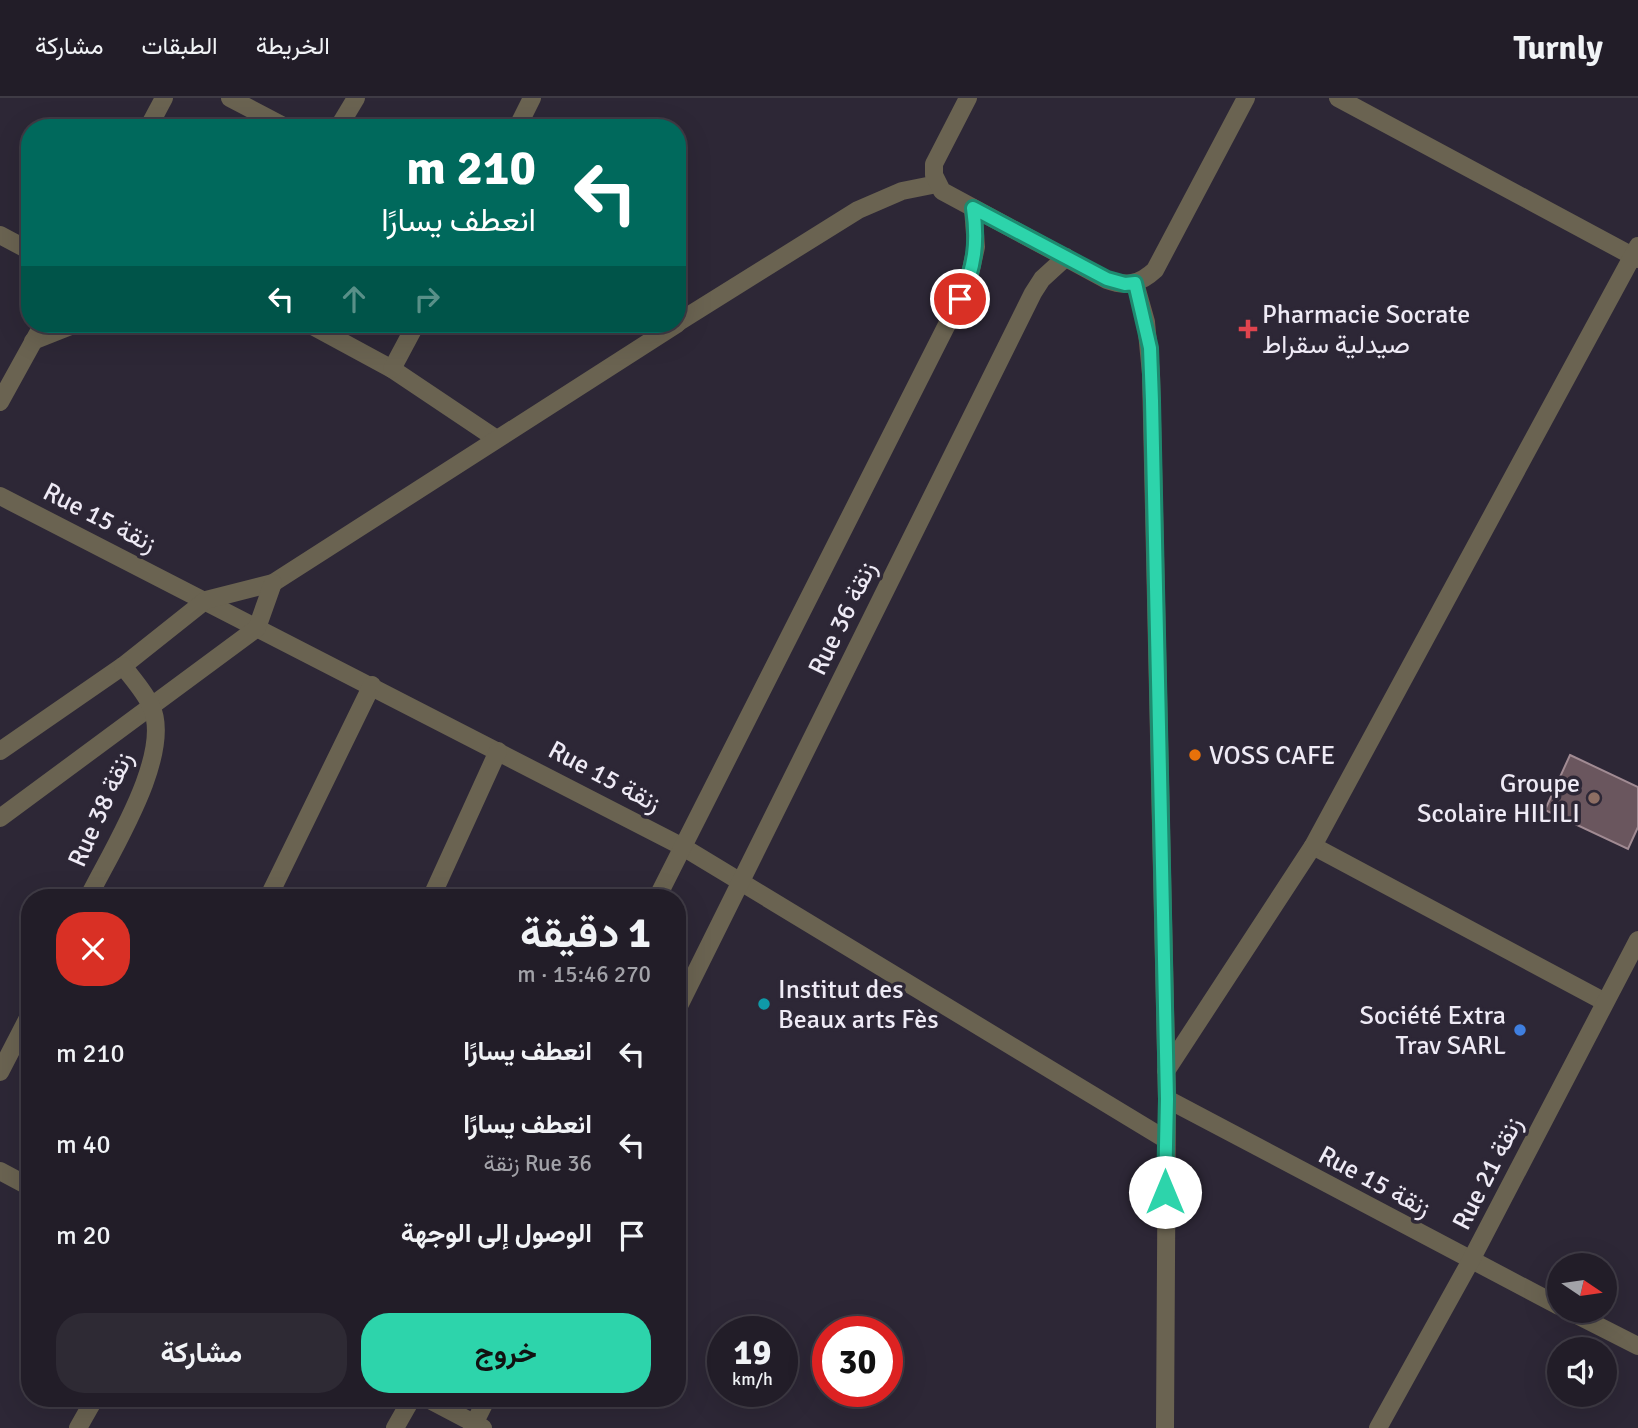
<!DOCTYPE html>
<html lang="ar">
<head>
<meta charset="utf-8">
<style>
  body { margin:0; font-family:Signika,Vazirmatn,sans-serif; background:#2e2a34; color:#f1f3f6; direction:rtl; height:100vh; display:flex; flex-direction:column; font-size:26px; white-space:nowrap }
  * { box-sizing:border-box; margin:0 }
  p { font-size:23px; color:#a2a2a8 }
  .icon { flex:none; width:38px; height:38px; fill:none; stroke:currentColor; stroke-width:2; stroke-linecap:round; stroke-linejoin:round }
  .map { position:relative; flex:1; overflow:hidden; direction:ltr }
  .panel { position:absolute; left:21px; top:791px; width:665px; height:518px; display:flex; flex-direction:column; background:#221d28; border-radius:28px; box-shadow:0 7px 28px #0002,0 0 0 2px #3f3b45; direction:rtl }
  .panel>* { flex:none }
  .banner { position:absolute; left:21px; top:21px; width:665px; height:214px; border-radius:28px; box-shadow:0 7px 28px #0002,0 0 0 2px #3f3b45; direction:rtl; background:#00695c; color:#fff; overflow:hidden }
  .needle { width:46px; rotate:103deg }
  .buttons { position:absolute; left:1547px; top:1155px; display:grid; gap:14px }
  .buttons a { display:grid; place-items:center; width:70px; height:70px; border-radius:50%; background:#221d28; box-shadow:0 7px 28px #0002,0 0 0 2px #3f3b45; font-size:35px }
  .speed { position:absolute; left:707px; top:1218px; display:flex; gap:14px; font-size:35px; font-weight:700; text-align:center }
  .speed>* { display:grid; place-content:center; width:91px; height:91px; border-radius:50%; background:#221d28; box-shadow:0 7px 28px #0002,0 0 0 2px #3f3b45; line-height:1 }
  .speed small { font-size:18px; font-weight:400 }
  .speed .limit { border:10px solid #d22; background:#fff; color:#111 }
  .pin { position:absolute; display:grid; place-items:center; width:60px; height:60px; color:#fff; margin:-30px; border:4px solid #fff; border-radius:50%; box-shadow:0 2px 7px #0007 }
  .me { position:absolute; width:77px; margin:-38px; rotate:0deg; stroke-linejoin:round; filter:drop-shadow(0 0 5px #0008) }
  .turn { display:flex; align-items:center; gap:24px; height:147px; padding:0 35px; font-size:32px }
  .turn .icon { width:91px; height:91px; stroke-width:2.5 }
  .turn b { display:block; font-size:49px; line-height:60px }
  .lanes { display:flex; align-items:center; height:66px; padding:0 35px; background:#0003; justify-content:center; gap:35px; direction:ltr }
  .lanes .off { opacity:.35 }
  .round { display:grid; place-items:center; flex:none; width:74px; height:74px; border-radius:28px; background:#2e2a34 }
  .headline { display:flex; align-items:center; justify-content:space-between; height:119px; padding:0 35px }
  h1 { font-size:42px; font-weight:700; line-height:52px }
  .primary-button { display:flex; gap:14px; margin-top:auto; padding:14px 35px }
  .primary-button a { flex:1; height:80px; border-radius:28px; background:#2dd4ab; color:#111; font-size:28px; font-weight:700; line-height:80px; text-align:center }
  .primary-button a+a { background:#2e2a34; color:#f1f3f6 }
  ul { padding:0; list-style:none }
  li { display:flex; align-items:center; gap:21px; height:91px; padding:0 35px }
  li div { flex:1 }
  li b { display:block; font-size:26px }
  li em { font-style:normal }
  header { display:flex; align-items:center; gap:42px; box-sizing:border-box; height:98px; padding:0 35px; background:#221d28; border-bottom:2px solid #3f3b45 }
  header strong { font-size:33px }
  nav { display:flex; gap:38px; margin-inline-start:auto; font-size:24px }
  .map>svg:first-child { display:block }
  .building { fill:#6a565e; stroke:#a18b93; stroke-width:2 }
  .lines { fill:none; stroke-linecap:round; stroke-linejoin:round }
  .minor { stroke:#6a6351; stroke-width:18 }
  .tertiary { stroke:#6a6351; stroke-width:18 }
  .route-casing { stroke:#1d8a6f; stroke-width:18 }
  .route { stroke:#2dd4ab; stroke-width:12 }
  .health-dot { fill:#e0444e; stroke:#2d2736; stroke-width:2.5 }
  .food-dot { fill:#e8710a; stroke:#2d2736; stroke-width:2.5 }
  .education-dot { fill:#8d6e63; stroke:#2d2736; stroke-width:2.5 }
  .culture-dot { fill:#0f9aa8; stroke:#2d2736; stroke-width:2.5 }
  .shop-dot { fill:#3f7fe0; stroke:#2d2736; stroke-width:2.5 }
  .labels { text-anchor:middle; stroke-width:7; stroke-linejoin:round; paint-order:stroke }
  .poi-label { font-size:26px; fill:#eeeaf5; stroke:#2d2736; text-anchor:start }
  .street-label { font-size:26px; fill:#eeeaf5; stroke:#2d2736 }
</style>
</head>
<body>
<header>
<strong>Turnly</strong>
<nav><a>الخريطة</a><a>الطبقات</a><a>مشاركة</a></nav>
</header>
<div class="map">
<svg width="1638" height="1330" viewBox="0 0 1638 1330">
  <rect width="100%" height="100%" fill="#2d2736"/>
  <polygon class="building" points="1570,657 1638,689 1638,729 1628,751 1545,712"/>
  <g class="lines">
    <g class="minor">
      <polyline points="230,0 287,30"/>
      <polyline points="1338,0 1638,161"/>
      <polyline points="148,30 164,0"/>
      <polyline points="338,30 356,0"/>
      <polyline points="517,30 532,0"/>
      <polyline points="0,137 30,153"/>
      <polyline points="1135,185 1146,224 1151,276 1167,1001 1165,1330"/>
      <polyline points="677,225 858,112 902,93 937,86"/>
      <polyline points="309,226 392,271 495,340"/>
      <polyline points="33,243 76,226"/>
      <polyline points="392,271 416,226"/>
      <polyline points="0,304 43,226"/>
      <polyline points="0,398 683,749 1165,1041"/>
      <polyline points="0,653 123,568 206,502 273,485 677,226"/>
      <polyline points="0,720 257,530 273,485"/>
      <polyline points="1313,748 1605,904"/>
      <path d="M88 800C110 755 174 656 151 608 145 594 132 580 123 568"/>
      <polyline points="268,800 372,587"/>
      <polyline points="431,800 498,653"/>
      <polyline points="1166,973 1313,748 1638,148"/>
      <polyline points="0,974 30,916"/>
      <polyline points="1167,1001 1559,1208"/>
      <polyline points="0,1073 30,1089"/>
      <polyline points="1569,1213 1638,1248"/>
      <polyline points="426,1300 483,1330"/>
      <polyline points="78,1330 95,1300"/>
      <polyline points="1378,1330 1470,1164 1638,842"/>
    </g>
    <g class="tertiary">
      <path d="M968 0 934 66V77L942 93 1107 182C1126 189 1140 186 1155 172L1246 0"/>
      <polyline points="657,800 968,185 976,149 973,110"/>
      <polyline points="677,912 1033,195 1042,181 1066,159"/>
      <polyline points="395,1330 412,1300"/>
      <polyline points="472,1330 487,1300"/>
    </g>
  </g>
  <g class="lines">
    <g class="route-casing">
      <path id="route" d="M960 201C975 170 978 143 973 110L1107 181 1125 186 1135 185 1150 250 1152 303 1167 1001 1165 1094"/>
    </g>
    <use href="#route" class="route"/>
  </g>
  <path class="health-dot" d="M1244.5 220.5h7v7h7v7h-7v7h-7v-7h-7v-7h7z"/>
  <circle class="food-dot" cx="1195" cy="657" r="7"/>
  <circle class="education-dot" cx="1594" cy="700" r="7"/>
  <circle class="culture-dot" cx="764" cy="906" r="7"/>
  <circle class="shop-dot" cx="1520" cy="932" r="7"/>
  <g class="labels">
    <g class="poi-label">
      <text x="1262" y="225">Pharmacie Socrate<tspan x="1262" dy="30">صيدلية سقراط</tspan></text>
      <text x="1209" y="666">VOSS CAFE</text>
      <text x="1580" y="694" text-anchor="end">Groupe<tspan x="1580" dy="30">Scolaire HILILI</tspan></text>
      <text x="778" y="900">Institut des<tspan x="778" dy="30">Beaux arts Fès</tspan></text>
      <text x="1506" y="926" text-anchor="end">Société Extra<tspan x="1506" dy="30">Trav SARL</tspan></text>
    </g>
    <g class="street-label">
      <text transform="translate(100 419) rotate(27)" y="9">Rue 15 زنقة</text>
      <text transform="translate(842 520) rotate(-64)" y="9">Rue 36 زنقة</text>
      <text transform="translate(605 678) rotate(28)" y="9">Rue 15 زنقة</text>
      <text transform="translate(100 711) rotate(-66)" y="9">Rue 38 زنقة</text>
      <text transform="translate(1487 1075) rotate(-63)" y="9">Rue 21 زنقة</text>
      <text transform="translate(1375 1083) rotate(28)" y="9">Rue 15 زنقة</text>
    </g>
  </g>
</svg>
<div class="buttons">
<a><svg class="needle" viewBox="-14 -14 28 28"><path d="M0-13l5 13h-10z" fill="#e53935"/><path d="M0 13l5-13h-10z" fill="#a2a2a8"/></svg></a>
<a><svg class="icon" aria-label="sound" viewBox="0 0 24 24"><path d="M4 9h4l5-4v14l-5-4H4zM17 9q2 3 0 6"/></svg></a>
</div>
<div class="speed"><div>19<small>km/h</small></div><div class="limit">30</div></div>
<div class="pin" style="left:960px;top:201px;background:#d93025"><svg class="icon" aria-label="arrive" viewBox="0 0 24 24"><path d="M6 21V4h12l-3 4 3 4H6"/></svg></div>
<svg class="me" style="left:1165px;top:1094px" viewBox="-20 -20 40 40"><circle r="19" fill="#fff"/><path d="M0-13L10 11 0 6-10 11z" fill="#2dd4ab"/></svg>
<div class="banner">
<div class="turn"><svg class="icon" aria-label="left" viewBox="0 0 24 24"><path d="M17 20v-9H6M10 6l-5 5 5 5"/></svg><div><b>210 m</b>انعطف يسارًا</div></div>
<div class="lanes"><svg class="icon" aria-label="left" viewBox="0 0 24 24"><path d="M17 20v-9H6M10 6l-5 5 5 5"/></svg><svg class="icon off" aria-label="ahead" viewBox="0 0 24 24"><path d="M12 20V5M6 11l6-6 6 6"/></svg><svg class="icon off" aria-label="right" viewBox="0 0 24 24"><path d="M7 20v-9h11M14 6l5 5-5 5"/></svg></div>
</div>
<section class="panel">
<div class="headline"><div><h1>1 دقيقة</h1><p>270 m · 15:46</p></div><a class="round" style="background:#d93025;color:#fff"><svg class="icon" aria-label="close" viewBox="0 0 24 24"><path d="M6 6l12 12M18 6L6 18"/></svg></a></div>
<ul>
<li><svg class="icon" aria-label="left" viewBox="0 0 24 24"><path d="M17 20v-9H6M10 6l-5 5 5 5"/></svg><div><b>انعطف يسارًا</b></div><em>210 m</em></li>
<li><svg class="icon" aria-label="left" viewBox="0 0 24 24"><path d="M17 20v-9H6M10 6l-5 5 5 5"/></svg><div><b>انعطف يسارًا</b><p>Rue 36 زنقة</p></div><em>40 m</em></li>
<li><svg class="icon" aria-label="arrive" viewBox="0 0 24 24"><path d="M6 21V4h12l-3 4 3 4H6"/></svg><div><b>الوصول إلى الوجهة</b></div><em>20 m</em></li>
</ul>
<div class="primary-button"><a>خروج</a><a>مشاركة</a></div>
</section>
</div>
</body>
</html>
